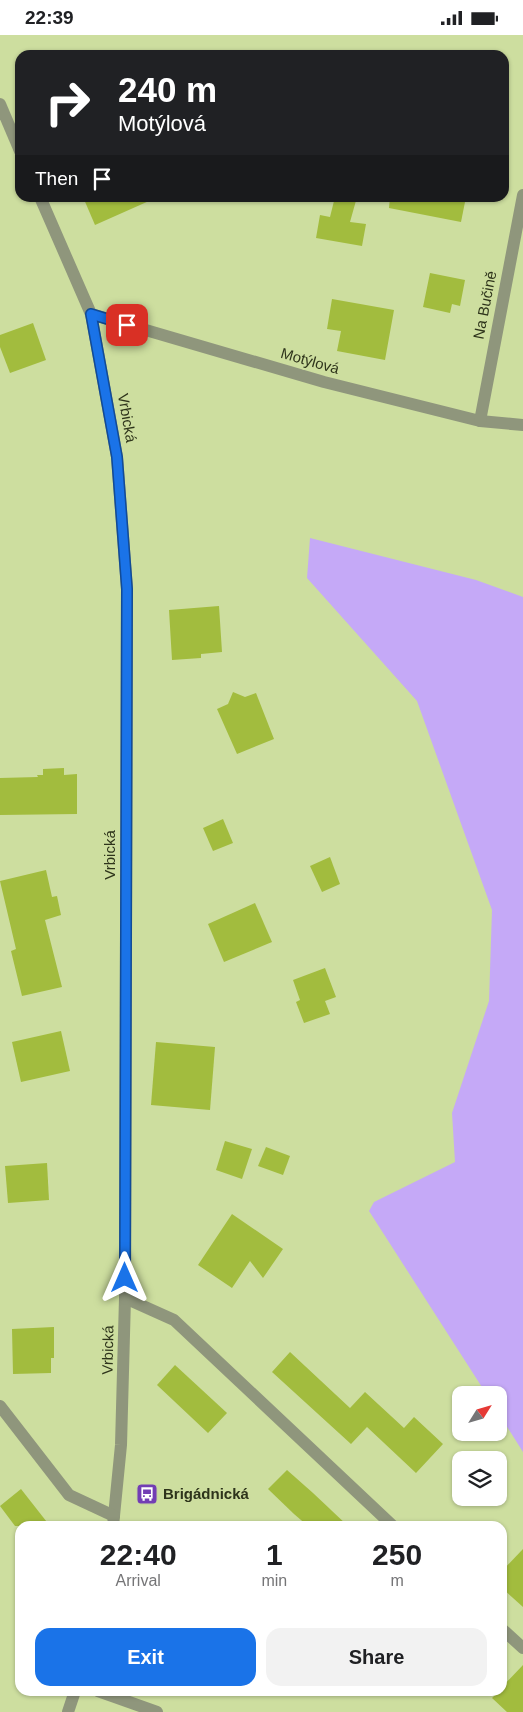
<!DOCTYPE html>
<html lang="en">
<head>
<meta charset="utf-8">
<style>
  body { margin:0; font-family:Arial,sans-serif; background:#f2f2f2; color:#202124; height:100vh; display:flex; flex-direction:column; font-size:19px; white-space:nowrap }
  * { box-sizing:border-box; margin:0 }
  p { font-size:16px; color:#757577 }
  .icon { flex:none; width:28px; height:28px; fill:none; stroke:currentColor; stroke-width:2; stroke-linecap:round; stroke-linejoin:round }
  .map { position:relative; flex:1; overflow:hidden }
  .drawer { position:absolute; left:15px; top:1486px; width:492px; height:175px; display:flex; flex-direction:column; background:#fff; border-radius:15px; box-shadow:0 1px 4px #0004 }
  .drawer>* { flex:none }
  .hud { position:absolute; left:15px; top:15px; width:494px; height:152px; border-radius:15px; box-shadow:0 1px 4px #0004; background:#202124; color:#fff; overflow:hidden }
  .needle { width:32px; rotate:53deg }
  .buttons { position:absolute; left:452px; top:1351px; display:grid; gap:10px }
  .buttons a { display:grid; place-items:center; width:55px; height:55px; border-radius:10px; background:#fff; box-shadow:0 1px 4px #0004; font-size:25px }
  .pin { position:absolute; display:grid; place-items:center; width:42px; height:42px; color:#fff; margin:-21px; border-radius:10px; box-shadow:0 2px 8px #0006 }
  .me { position:absolute; width:55px; margin:-28px; rotate:0deg; stroke-linejoin:round; filter:drop-shadow(0 0 4px #0008) }
  .turn { display:flex; align-items:center; gap:18px; height:105px; padding:0 20px; font-size:22px }
  .turn .icon { width:65px; height:65px; stroke-width:2.5 }
  .turn b { display:block; font-size:35px; line-height:42px }
  .then { display:flex; align-items:center; height:48px; padding:0 20px; background:#0003; gap:10px; font-size:19px }
  .eta { display:flex; justify-content:space-evenly; align-items:center; height:85px; text-align:center }
  .eta b { font-size:30px; font-weight:700; line-height:35px }
  .cta { display:flex; gap:10px; margin-top:auto; padding:10px 20px }
  .cta a { flex:1; height:58px; border-radius:15px; background:#1a73e8; color:#fff; font-size:20px; font-weight:700; line-height:58px; text-align:center }
  .cta a+a { background:#f2f2f2; color:#202124 }
  .status { display:flex; justify-content:space-between; align-items:center; height:35px; padding:0 25px; background:#fff; direction:ltr }
  .status svg { height:14px; fill:currentColor }
  .map>svg:first-child { display:block }
  .green { fill:#c5a9f7 }
  .building { fill:#a2bc3e }
  .lines { fill:none; stroke-linecap:round; stroke-linejoin:round }
  .minor { stroke:#8f967c; stroke-width:12 }
  .route-casing { stroke:#114b97; stroke-width:12 }
  .route { stroke:#1a73e8; stroke-width:9 }
  .labels { text-anchor:middle; stroke-width:4; stroke-linejoin:round; paint-order:stroke }
  .street-label { font-size:15px; fill:#2e341b; stroke:#cdde9f }
  .poi-label { font-size:15px; font-weight:bold; fill:#2e341b; stroke:#cdde9f; text-anchor:start }
</style>
</head>
<body>
<div class="status"><b>22:39</b><svg viewBox="0 0 49 12"><path d="M0 12V9h3v3zM5 12V6h3v6zM10 12V3h3v9zM15 12V0h3v12zM26 1h20v11H26zM47 4h2v5h-2z"/></svg></div>
<div class="map">
<svg width="523" height="1677" viewBox="0 0 523 1677">
  <rect width="100%" height="100%" fill="#cdde9f"/>
  <polygon class="green" points="310,503 476,545 523,562 523,1417 499,1379 499,1360 487,1360 369,1176 374,1167 455,1127 452,1078 489,966 492,875 417,666 307,543"/>
  <g class="building">
    <polygon points="83,162 158,162 95,190"/>
    <polygon points="335,162 357,162 350,187 366,189 362,211 316,203 320,180 330,182"/>
    <polygon points="390,162 466,162 461,187 389,173"/>
    <polygon points="430,238 465,245 460,271 452,269 450,278 423,272"/>
    <polygon points="332,264 394,275 385,325 337,316 341,296 327,294"/>
    <polygon points="33,288 46,325 10,338 0,312 0,300"/>
    <polygon points="219,571 222,617 201,619 201,623 172,625 169,575"/>
    <polygon points="233,657 245,662 256,658 274,704 237,719 217,674 228,669"/>
    <polygon points="64,733 64,740 77,739 77,779 0,780 0,743 38,742 37,740 43,740 43,734"/>
    <polygon points="223,784 233,808 213,816 203,793"/>
    <polygon points="330,822 340,849 322,857 310,831"/>
    <polygon points="46,835 52,862 57,861 61,880 45,885 62,952 22,961 11,916 16,914 0,846"/>
    <polygon points="255,868 272,907 224,927 208,889"/>
    <polygon points="325,933 336,962 325,966 330,979 304,988 296,967 300,965 293,945"/>
    <polygon points="61,996 70,1036 21,1047 12,1007"/>
    <polygon points="156,1007 215,1012 210,1075 151,1070"/>
    <polygon points="225,1106 252,1114 242,1144 216,1135"/>
    <polygon points="266,1112 290,1121 283,1140 258,1131"/>
    <polygon points="47,1128 49,1165 8,1168 5,1131"/>
    <polygon points="232,1179 283,1214 263,1243 250,1226 232,1253 198,1230"/>
    <polygon points="54,1292 54,1323 51,1323 51,1338 13,1339 12,1294"/>
    <polygon points="290,1317 350,1373 365,1357 404,1393 414,1382 443,1409 416,1438 367,1392 351,1409 272,1337"/>
    <polygon points="175,1330 227,1378 208,1398 157,1350"/>
    <polygon points="287,1435 313,1458 348,1491 308,1491 294,1479 268,1454"/>
    <polygon points="21,1454 50,1491 15,1491 0,1471"/>
    <polygon points="523,1514 523,1572 502,1553 502,1536"/>
    <polygon points="523,1630 523,1677 507,1677 492,1663 499,1656 502,1656 502,1652"/>
  </g>
  <g class="lines">
    <g class="minor">
      <polyline points="0,69 20,116"/>
      <polyline points="40,162 91,279 117,422 127,554 125,1263 121,1410 113,1491"/>
      <polyline points="91,279 324,347 480,386 523,390"/>
      <polyline points="480,386 523,160"/>
      <polyline points="125,1263 174,1285 393,1491"/>
      <polyline points="0,1371 69,1460 114,1481"/>
      <polyline points="502,1594 523,1613"/>
      <polyline points="98,1656 157,1677"/>
      <polyline points="68,1677 75,1656"/>
    </g>
  </g>
  <g class="lines">
    <g class="route-casing">
      <polyline id="route" points="125,1243 127,554 117,422 91,279 127,290"/>
    </g>
    <use href="#route" class="route"/>
  </g>
  <defs>
    <g id="bus-square" transform="scale(1.125)"><rect x="-9" y="-9" width="18" height="18" rx="4" fill="#723db4" stroke="#cdde9f"/><path d="M-5-6H5V4H4V6H2V4H-2V6H-4V4H-5ZM-3.5-4V0h7V-4ZM-3.5 1.2v1.5H-2V1.2ZM2 1.2v1.5H3.5V1.2Z" fill="#fff"/></g>
  </defs>
  <g fill-rule="evenodd">
    <use href="#bus-square" x="147" y="1459"/>
  </g>
  <g class="labels">
    <g class="street-label">
      <text transform="translate(485 270) rotate(-79)" y="5">Na Bučině</text>
      <text transform="translate(310 326) rotate(16)" y="5">Motýlová</text>
      <text transform="translate(127 383) rotate(80)" y="5">Vrbická</text>
      <text transform="translate(110 820) rotate(-90)" y="5">Vrbická</text>
      <text transform="translate(108 1315) rotate(-89)" y="5">Vrbická</text>
    </g>
    <g class="poi-label">
      <text x="163" y="1464">Brigádnická</text>
    </g>
  </g>
</svg>
<div class="buttons">
<a><svg class="needle" viewBox="-14 -14 28 28"><path d="M0-13l5 13h-10z" fill="#e53935"/><path d="M0 13l5-13h-10z" fill="#757577"/></svg></a>
<a><svg class="icon" aria-label="layers" viewBox="0 0 24 24"><path d="M12 4l9 5-9 5-9-5zM3 14l9 5 9-5"/></svg></a>
</div>
<div class="pin" style="left:127px;top:290px;background:#d93025"><svg class="icon" aria-label="arrive" viewBox="0 0 24 24"><path d="M6 21V4h12l-3 4 3 4H6"/></svg></div>
<svg class="me" style="left:125px;top:1243px" viewBox="-20 -20 40 40"><path d="M0-17L14 15 0 8-14 15z" fill="#1a73e8" stroke="#fff" stroke-width="4"/></svg>
<div class="hud">
<div class="turn"><svg class="icon" aria-label="right" viewBox="0 0 24 24"><path d="M7 20v-9h11M14 6l5 5-5 5"/></svg><div><b>240 m</b>Motýlová</div></div>
<div class="then">Then<svg class="icon" aria-label="arrive" viewBox="0 0 24 24"><path d="M6 21V4h12l-3 4 3 4H6"/></svg></div>
</div>
<section class="drawer">
<div class="eta">
<div><b>22:40</b><p>Arrival</p></div>
<div><b>1</b><p>min</p></div>
<div><b>250</b><p>m</p></div>
</div>
<div class="cta"><a>Exit</a><a>Share</a></div>
</section>
</div>
</body>
</html>
